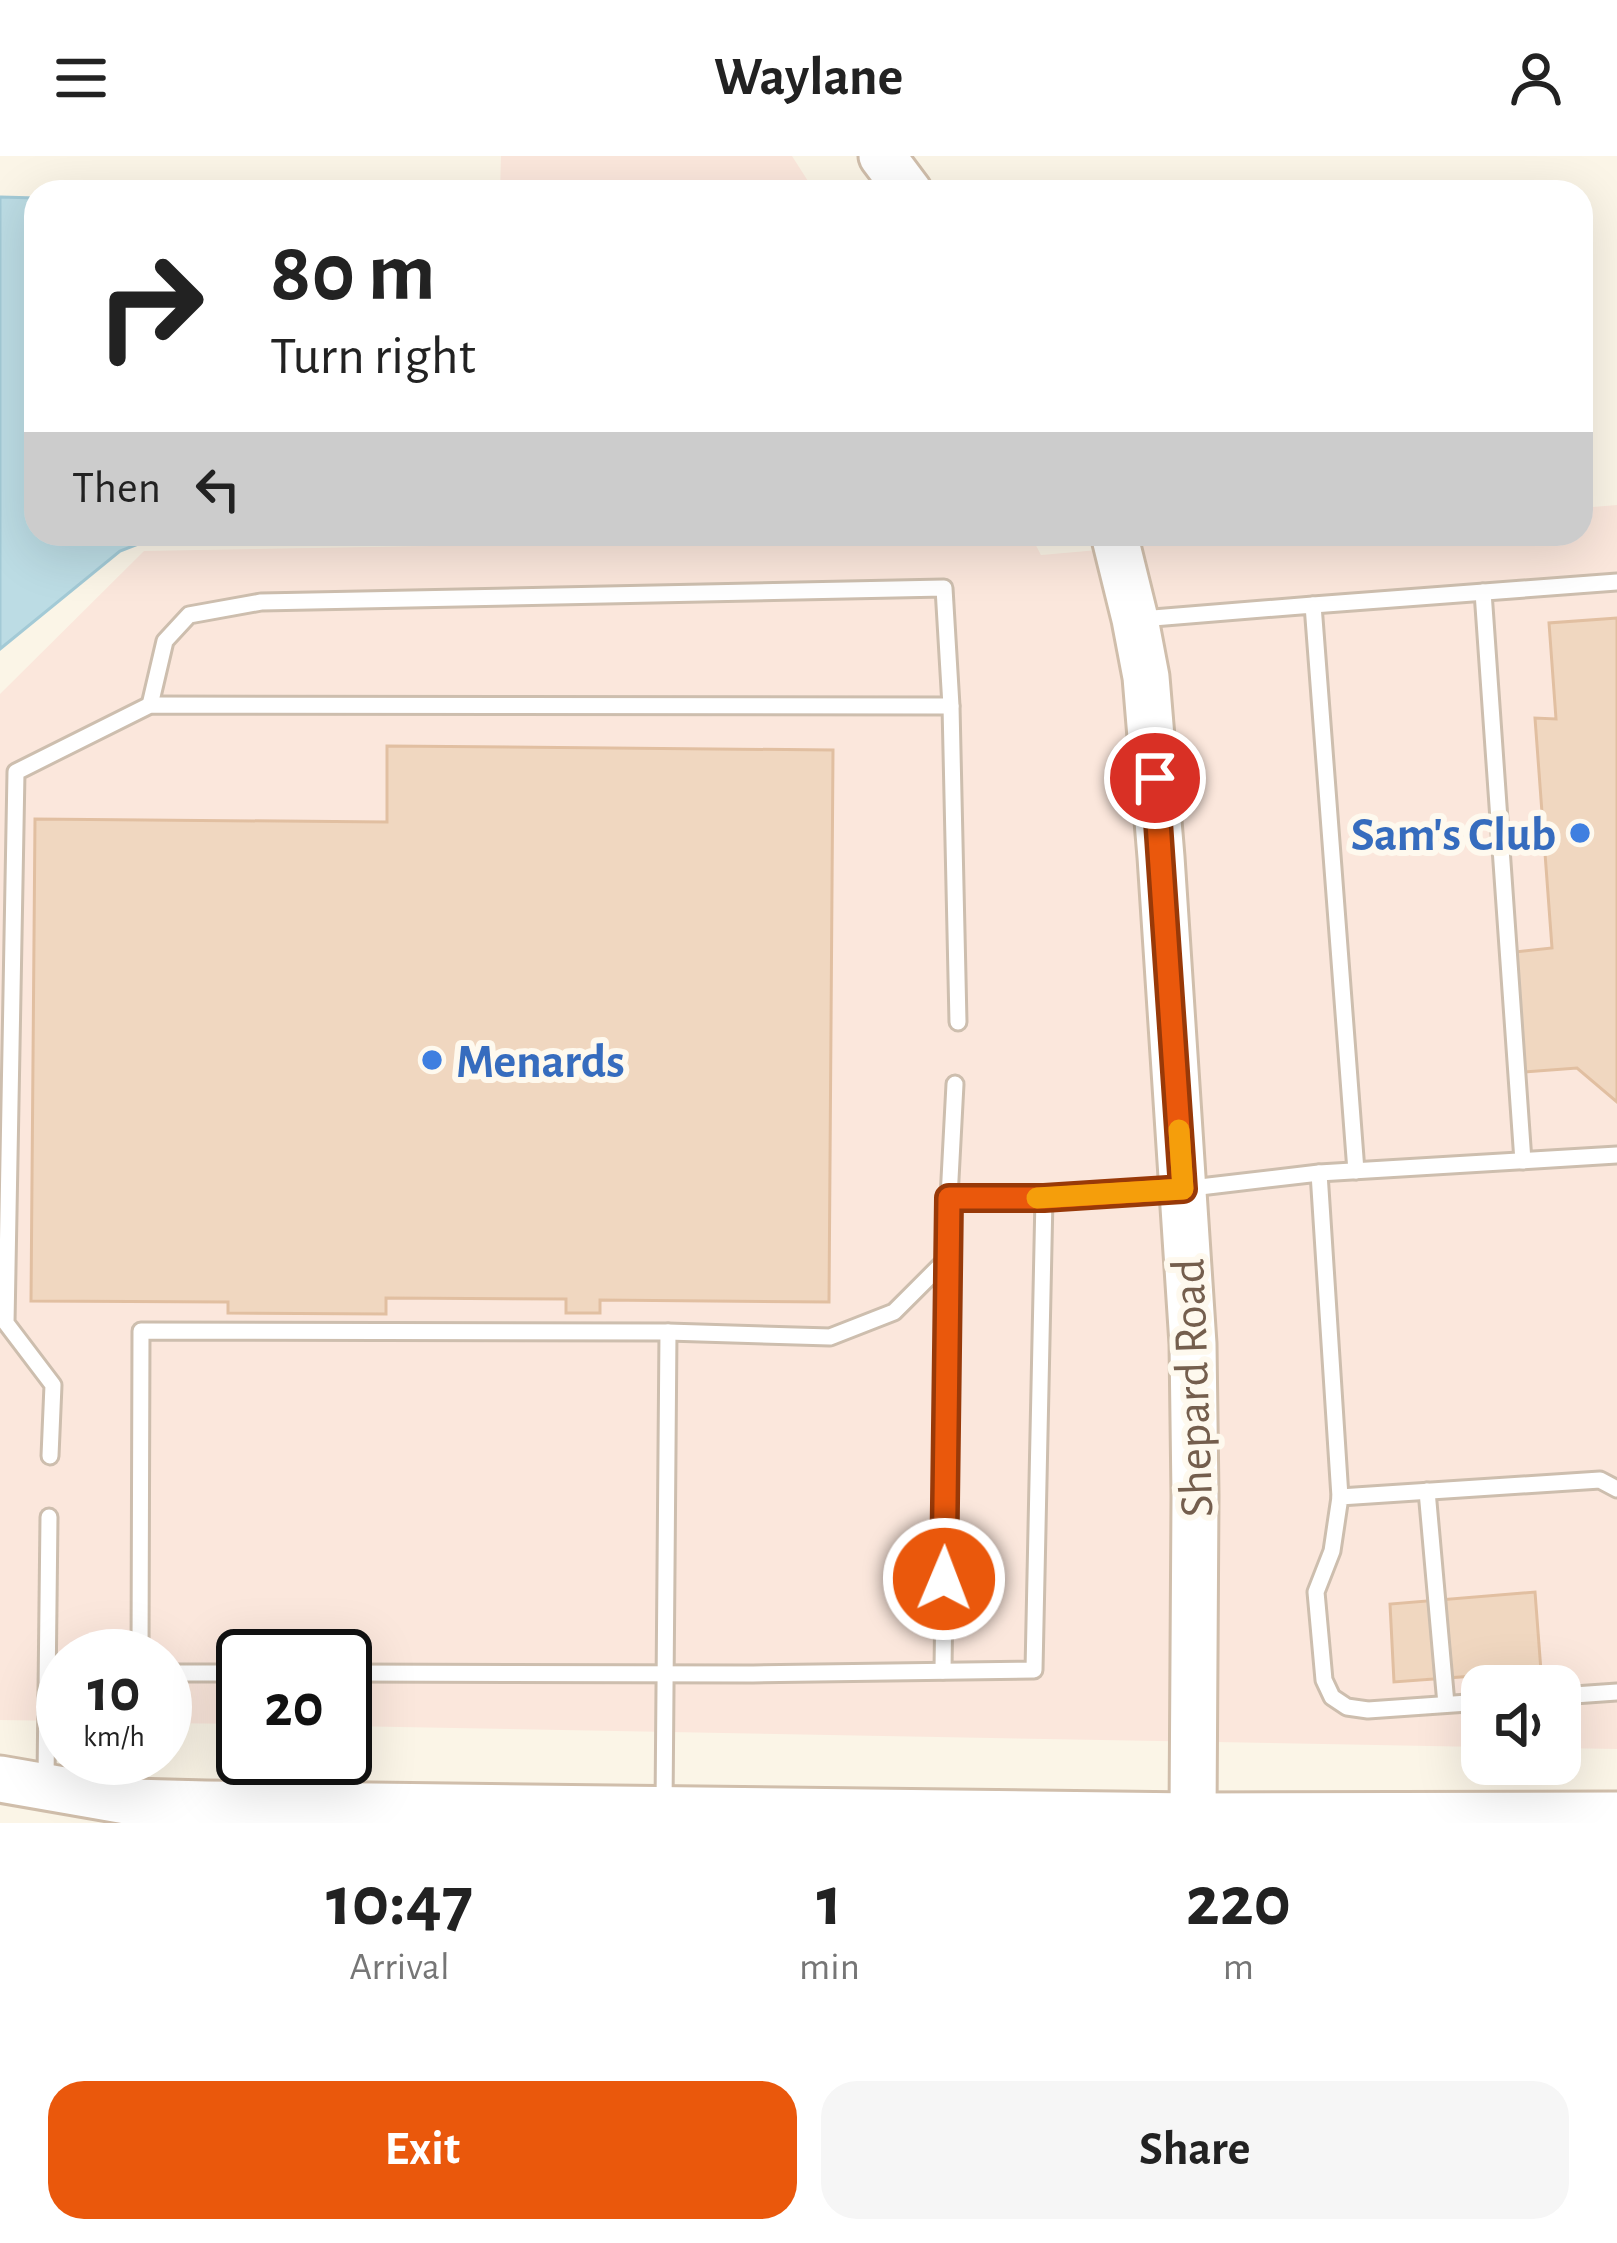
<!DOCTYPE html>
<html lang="en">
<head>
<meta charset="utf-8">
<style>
  body { margin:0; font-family:"Alegreya Sans",sans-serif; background:#f6f6f6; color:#222; height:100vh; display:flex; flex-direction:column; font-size:45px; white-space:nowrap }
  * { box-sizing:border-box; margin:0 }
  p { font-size:39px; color:#767676 }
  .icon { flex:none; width:66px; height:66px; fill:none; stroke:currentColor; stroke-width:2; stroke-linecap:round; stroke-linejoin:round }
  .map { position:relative; height:1667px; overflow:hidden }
  .drawer { display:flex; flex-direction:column; background:#fff; flex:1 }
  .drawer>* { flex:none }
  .guide { position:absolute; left:24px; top:24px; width:1569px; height:366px; border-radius:36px; box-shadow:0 12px 48px #0002; background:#fff; color:#222; overflow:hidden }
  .controls { position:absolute; left:1461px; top:1509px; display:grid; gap:24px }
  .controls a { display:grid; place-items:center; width:120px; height:120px; border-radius:24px; background:#fff; box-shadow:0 12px 48px #0002; font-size:60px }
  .speed { position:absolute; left:36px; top:1473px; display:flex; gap:24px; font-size:60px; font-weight:700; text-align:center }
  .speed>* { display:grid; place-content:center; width:156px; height:156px; border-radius:50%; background:#fff; box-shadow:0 12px 48px #0002; line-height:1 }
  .speed small { font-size:30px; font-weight:400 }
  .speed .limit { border:6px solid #111; border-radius:18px; background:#fff; color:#111 }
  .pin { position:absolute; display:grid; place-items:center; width:102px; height:102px; color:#fff; margin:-51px; border:6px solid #fff; border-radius:50%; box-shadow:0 3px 12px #0007 }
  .me { position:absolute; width:132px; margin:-66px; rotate:1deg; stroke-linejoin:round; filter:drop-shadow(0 0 9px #0008) }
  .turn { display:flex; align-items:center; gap:42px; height:252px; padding:0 48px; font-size:54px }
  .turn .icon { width:156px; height:156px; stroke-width:2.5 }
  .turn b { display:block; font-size:84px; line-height:102px }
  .then { display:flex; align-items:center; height:114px; padding:0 48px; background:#0003; gap:24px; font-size:45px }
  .eta { display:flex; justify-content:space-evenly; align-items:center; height:204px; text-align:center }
  .eta b { font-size:72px; font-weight:600; line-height:84px }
  .primary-button { display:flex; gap:24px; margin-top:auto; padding:24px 48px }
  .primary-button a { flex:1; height:138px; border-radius:36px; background:#ea580c; color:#fff; font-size:48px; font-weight:600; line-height:138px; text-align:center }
  .primary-button a+a { background:#f6f6f6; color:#222 }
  header { display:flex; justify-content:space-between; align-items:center; height:156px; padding:0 48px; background:#fff; font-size:54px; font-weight:600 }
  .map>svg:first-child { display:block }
  .commercial { fill:#fbe7dc }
  .water { fill:#bcdce4; stroke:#a3cad6; stroke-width:3 }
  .building { fill:#f0d7c0; stroke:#e1bfa1; stroke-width:3 }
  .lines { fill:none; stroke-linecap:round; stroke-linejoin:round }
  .lane-casing { stroke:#cdbeae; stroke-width:21 }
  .secondary-casing { stroke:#d0beab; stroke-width:51 }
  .lane { stroke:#fff; stroke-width:15 }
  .secondary { stroke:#fff; stroke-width:45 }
  .route-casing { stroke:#983908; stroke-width:30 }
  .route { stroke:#ea580c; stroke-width:21 }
  .slow { stroke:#f59e0b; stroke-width:21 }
  .shop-dot { fill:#3f7fe0; stroke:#fef9ee; stroke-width:4.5 }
  .labels { text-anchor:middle; stroke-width:12; stroke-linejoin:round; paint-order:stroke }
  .shop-label { font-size:48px; font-weight:bold; fill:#366cbe; stroke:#fef9ee; text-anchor:end }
  .street-label { font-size:48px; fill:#745e4d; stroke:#fef9ee }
</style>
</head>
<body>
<header><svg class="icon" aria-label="menu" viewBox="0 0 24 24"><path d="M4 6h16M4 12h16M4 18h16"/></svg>Waylane<svg class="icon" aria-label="person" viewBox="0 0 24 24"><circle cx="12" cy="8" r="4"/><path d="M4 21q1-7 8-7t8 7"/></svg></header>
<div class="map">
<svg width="1617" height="1667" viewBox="0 0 1617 1667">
  <rect width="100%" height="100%" fill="#fbf5e7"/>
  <g class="commercial">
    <polygon points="501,0 792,0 815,36 500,36"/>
    <polygon points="1617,349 1617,1593 1560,1592 1560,1530 1482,1530 1482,1591 345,1570 345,1500 243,1500 243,1568 165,1567 165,1500 63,1500 63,1565 0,1564 0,538 144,395 489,389 491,378 1030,378 1041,399 1282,378 1581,378 1581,352"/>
  </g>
  <polygon class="water" points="0,41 36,42 36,378 164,378 120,395 0,493"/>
  <g class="building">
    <polygon points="1617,462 1617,946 1577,912 1523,916 1515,796 1552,792 1535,562 1556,563 1549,467"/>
    <polygon points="387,590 833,594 829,1146 600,1144 600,1157 566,1157 566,1143 386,1142 386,1158 228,1157 228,1146 31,1145 35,663 387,666"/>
    <polygon points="1535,1436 1541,1515 1394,1526 1390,1448"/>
  </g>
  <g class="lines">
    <g class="lane-casing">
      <g id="lane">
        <polyline points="1483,436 1523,1005"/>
        <polyline points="1313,449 1617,426"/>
        <polyline points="1141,463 1313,449 1356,1015"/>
        <polyline points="150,549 165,485 189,459 261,446 944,432 951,550"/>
        <polyline points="1319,1017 1340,1341"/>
        <polyline points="949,1042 955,928"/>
        <polyline points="668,1176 830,1181 894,1156 948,1102"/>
        <polyline points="50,1300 53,1229 6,1167 16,616 150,549 951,550 958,866"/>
        <polyline points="1427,1335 1446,1548"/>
        <polyline points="140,1500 141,1175 668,1176 664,1651"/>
        <polyline points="943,1515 949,1042 1044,1042"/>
        <polyline points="165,1517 243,1517"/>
        <polyline points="345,1517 753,1518 1034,1514 1044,1042 1183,1033 1319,1017 1617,999"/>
        <polyline points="1560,1540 1617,1536"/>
        <polyline points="1482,1546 1368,1554 1347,1551 1332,1541 1324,1524 1316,1436 1332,1395 1340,1341 1600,1324 1617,1333"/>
        <polyline points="46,1623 49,1361"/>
      </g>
    </g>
    <g class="secondary-casing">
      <g id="secondary">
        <polyline points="882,0 909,36"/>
        <polyline points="1114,378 1135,463 1146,521 1161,701 1193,1188 1195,1340 1193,1660 1196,1667"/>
        <polyline points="0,1623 132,1646 206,1648 1193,1660 1617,1659"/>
      </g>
    </g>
    <use href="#lane" class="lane"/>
    <use href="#secondary" class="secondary"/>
  </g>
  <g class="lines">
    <g class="route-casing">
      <polyline id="route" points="944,1423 949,1042 1044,1042 1183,1033 1155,622"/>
    </g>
    <use href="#route" class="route"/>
    <polyline class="slow" points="1037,1042 1183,1033 1179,974"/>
  </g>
  <g class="shop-dot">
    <circle cx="1580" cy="677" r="12"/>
    <circle cx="432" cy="904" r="12"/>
  </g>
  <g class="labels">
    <g class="shop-label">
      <text x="1556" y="694">Sam's Club</text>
      <text x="456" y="921" text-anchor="start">Menards</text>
    </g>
    <g class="street-label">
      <text transform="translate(1191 1232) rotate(-92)" y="17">Shepard Road</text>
    </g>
  </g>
</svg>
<div class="controls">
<a><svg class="icon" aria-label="sound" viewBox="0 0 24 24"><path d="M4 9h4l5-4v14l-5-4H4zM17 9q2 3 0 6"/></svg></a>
</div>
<div class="speed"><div>10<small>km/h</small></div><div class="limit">20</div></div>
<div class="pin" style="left:1155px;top:622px;background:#d93025"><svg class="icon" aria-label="arrive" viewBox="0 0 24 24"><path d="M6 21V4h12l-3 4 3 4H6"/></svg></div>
<svg class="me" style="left:944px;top:1423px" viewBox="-20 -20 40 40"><circle r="17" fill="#ea580c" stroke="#fff" stroke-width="3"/><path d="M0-11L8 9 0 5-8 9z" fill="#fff"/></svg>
<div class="guide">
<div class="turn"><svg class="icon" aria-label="right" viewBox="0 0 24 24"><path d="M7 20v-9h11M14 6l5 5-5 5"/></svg><div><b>80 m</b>Turn right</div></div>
<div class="then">Then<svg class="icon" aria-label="left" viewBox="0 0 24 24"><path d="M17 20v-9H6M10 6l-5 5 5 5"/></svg></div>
</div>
</div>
<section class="drawer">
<div class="eta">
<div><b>10:47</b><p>Arrival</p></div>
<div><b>1</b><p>min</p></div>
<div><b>220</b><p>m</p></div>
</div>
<div class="primary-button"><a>Exit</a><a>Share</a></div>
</section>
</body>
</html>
